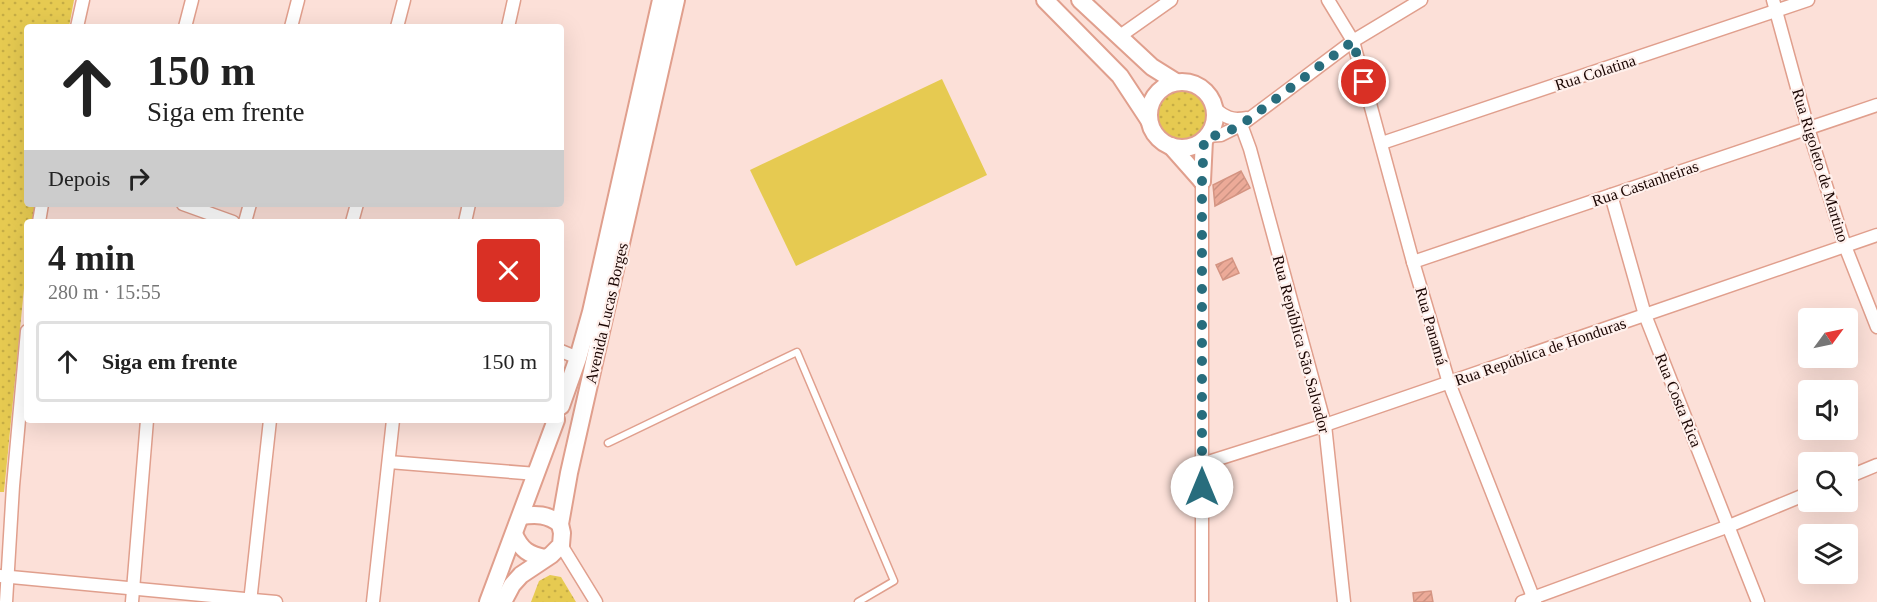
<!DOCTYPE html>
<html lang="pt">
<head>
<meta charset="utf-8">
<style>
  body { margin:0; font-family:"Times New Roman",serif; background:#f2f2f2; color:#222; height:100vh; display:flex; flex-direction:column; font-size:22px; white-space:nowrap }
  * { box-sizing:border-box; margin:0 }
  p { font-size:20px; color:#767676 }
  .icon { flex:none; width:33px; height:33px; fill:none; stroke:currentColor; stroke-width:2; stroke-linecap:round; stroke-linejoin:round }
  .map { position:relative; flex:1; overflow:hidden }
  .side { position:absolute; left:24px; top:219px; width:540px; height:204px; display:flex; flex-direction:column; background:#fff; border-radius:6px; box-shadow:0 6px 24px #0002 }
  .side>* { flex:none }
  .top-card { position:absolute; left:24px; top:24px; width:540px; height:183px; border-radius:6px; box-shadow:0 6px 24px #0002; background:#fff; color:#222; overflow:hidden }
  .needle { width:39px; rotate:57deg }
  .buttons { position:absolute; left:1798px; top:308px; display:grid; gap:12px }
  .buttons a { display:grid; place-items:center; width:60px; height:60px; border-radius:6px; background:#fff; box-shadow:0 6px 24px #0002; font-size:30px }
  .pin { position:absolute; display:grid; place-items:center; width:51px; height:51px; color:#fff; margin:-26px; border:3px solid #fff; border-radius:50%; box-shadow:0 2px 6px #0007 }
  .me { position:absolute; width:66px; margin:-33px; rotate:0deg; stroke-linejoin:round; filter:drop-shadow(0 0 4px #0008) }
  .turn { display:flex; align-items:center; gap:21px; height:126px; padding:0 24px; font-size:27px }
  .turn .icon { width:78px; height:78px; stroke-width:2.5 }
  .turn b { display:block; font-size:42px; line-height:51px }
  .then { display:flex; align-items:center; height:57px; padding:0 24px; background:#0003; gap:12px; font-size:22px }
  .round { display:grid; place-items:center; flex:none; width:63px; height:63px; border-radius:6px; background:#f2f2f2 }
  .headline { display:flex; align-items:center; justify-content:space-between; height:102px; padding:0 24px }
  h1 { font-size:36px; font-weight:600; line-height:45px }
  ul { padding:0; list-style:none }
  li { display:flex; align-items:center; gap:18px; height:81px; margin:0 12px 9px; padding:0 12px; border:3px solid #e0e0e0; border-radius:6px }
  li div { flex:1 }
  li b { display:block; font-size:22px }
  li em { font-style:normal }
  .map>svg:first-child { display:block }
  .grass { fill:url(#grass-dots) }
  .pitch { fill:#e6ca51 }
  .building { fill:url(#building-hatch); stroke:#d49482; stroke-width:1.5 }
  .lines { fill:none; stroke-linecap:round; stroke-linejoin:round }
  .lane-casing { stroke:#e09f8d; stroke-width:9 }
  .street-casing { stroke:#e09f8d; stroke-width:15 }
  .secondary-casing { stroke:#e09f8d; stroke-width:20 }
  .lane { stroke:#fff; stroke-width:6 }
  .street { stroke:#fff; stroke-width:12 }
  .secondary { stroke:#fff; stroke-width:16 }
  .route { stroke:#286d7d; stroke-width:10; stroke-dasharray:0 18 }
  .labels { text-anchor:middle; stroke-width:4.5; stroke-linejoin:round; paint-order:stroke }
  .street-label { font-size:16px; fill:#1a0502; stroke:#fff0ec }
</style>
</head>
<body>
<div class="map">
<svg width="1877" height="602" viewBox="0 0 1877 602">
  <defs>
    <pattern id="grass-dots" width="8" height="8" patternUnits="userSpaceOnUse" patternTransform="scale(1.5)"><rect width="8" height="8" fill="#e6ca51"/><path d="M2 2h.1M6 6h.1" fill="none" stroke="#c5ac45" stroke-width="1.8" stroke-linecap="round"/></pattern>
    <pattern id="building-hatch" width="6" height="6" patternUnits="userSpaceOnUse" patternTransform="scale(1.5)"><rect width="6" height="6" fill="#ecaa98"/><path d="M-1 1l2-2M0 6l6-6M5 7l2-2" fill="none" stroke="#ca9181"/></pattern>
  </defs>
  <rect width="100%" height="100%" fill="#fce0d8"/>
  <g class="grass">
    <polygon points="0,0 74,0 69,27 27,27 27,204 36,204 32,222 27,222 27,258 4,492 0,492"/>
    <circle cx="1182" cy="116" r="27"/>
    <polygon points="550,575 561,577 576,602 531,602 539,581"/>
  </g>
  <polygon class="pitch" points="942,79 987,175 796,266 750,170"/>
  <g class="building">
    <polygon points="1241,171 1250,188 1215,206 1213,185"/>
    <polygon points="1232,258 1239,273 1223,280 1216,265"/>
    <polygon points="1431,591 1433,602 1414,602 1413,593"/>
  </g>
  <g class="lines">
    <g class="lane-casing">
      <polyline id="lane" points="608,443 797,352 894,581 858,602"/>
    </g>
    <g class="street-casing">
      <g id="street">
        <polyline points="1328,0 1353,41 1413,262 1449,383 1535,602"/>
        <polyline points="1773,0 1808,128 1845,246 1877,327"/>
        <polyline points="77,27 83,0"/>
        <polyline points="185,27 192,0"/>
        <polyline points="291,27 298,0"/>
        <polyline points="397,27 404,0"/>
        <polyline points="508,27 514,0"/>
        <polyline points="1120,36 1171,0"/>
        <path d="M1214 108C1225 117 1232 121 1246 118"/>
        <polyline points="1239,119 1250,149 1325,425 1344,602"/>
        <polyline points="1207,136 1221,135 1241,125 1353,41 1421,0"/>
        <polyline points="1382,143 1808,0"/>
        <polyline points="1611,195 1645,315 1758,602"/>
        <polyline points="183,204 233,222"/>
        <polyline points="39,222 42,204"/>
        <polyline points="245,222 250,204"/>
        <polyline points="352,222 357,204"/>
        <polyline points="465,222 469,204"/>
        <polyline points="1413,262 1877,105"/>
        <polyline points="561,351 578,358"/>
        <polyline points="389,462 537,474"/>
        <polyline points="1202,464 1325,425 1877,235"/>
        <polyline points="1848,477 1877,465"/>
        <polyline points="561,545 596,602"/>
        <polyline points="0,576 276,602"/>
        <polyline points="6,602 13,486 27,331"/>
        <polyline points="132,602 147,420"/>
        <polyline points="250,602 270,420"/>
        <polyline points="373,602 393,420"/>
        <polyline points="1202,602 1202,181"/>
        <polyline points="1522,602 1729,526 1809,493"/>
      </g>
    </g>
    <g class="secondary-casing">
      <g id="secondary">
        <polyline points="1045,0 1120,76 1149,120"/>
        <polyline points="1080,0 1152,67 1176,82"/>
        <circle cx="1182" cy="115" r="33"/>
        <polyline points="1171,146 1202,181"/>
        <polyline points="1202,181 1204,140"/>
        <polyline points="561,406 578,358 591,312 661,0"/>
        <path d="M521 516C536 514 548 514 560 524"/>
        <path d="M514 534C521 550 529 555 545 558"/>
        <polyline points="488,602 556,420"/>
        <polyline points="503,602 512,585 521,575 551,555 561,545 562,533 560,524 569,473 676,0"/>
      </g>
    </g>
    <use href="#lane" class="lane"/>
    <use href="#street" class="street"/>
    <use href="#secondary" class="secondary"/>
  </g>
  <g class="lines">
    <polyline class="route" points="1202,487 1202,181 1204,140 1208,136 1221,135 1241,125 1353,41 1364,82"/>
  </g>
  <g class="labels">
    <g class="street-label">
      <text transform="translate(1595 72) rotate(-18)" y="6">Rua Colatina</text>
      <text transform="translate(1821 165) rotate(73)" y="6">Rua Rigoleto de Martino</text>
      <text transform="translate(1645 183) rotate(-19)" y="6">Rua Castanheiras</text>
      <text transform="translate(606 313) rotate(-77)" y="6">Avenida Lucas Borges</text>
      <text transform="translate(1432 326) rotate(74)" y="6">Rua Panamá</text>
      <text transform="translate(1302 344) rotate(75)" y="6">Rua República São Salvador</text>
      <text transform="translate(1540 351) rotate(-19)" y="6">Rua República de Honduras</text>
      <text transform="translate(1679 400) rotate(68)" y="6">Rua Costa Rica</text>
    </g>
  </g>
</svg>
<div class="buttons">
<a><svg class="needle" viewBox="-14 -14 28 28"><path d="M0-13l5 13h-10z" fill="#e53935"/><path d="M0 13l5-13h-10z" fill="#767676"/></svg></a>
<a><svg class="icon" aria-label="sound" viewBox="0 0 24 24"><path d="M4 9h4l5-4v14l-5-4H4zM17 9q2 3 0 6"/></svg></a>
<a><svg class="icon" aria-label="search" viewBox="0 0 24 24"><circle cx="10" cy="10" r="6"/><path d="M15 15l6 6"/></svg></a>
<a><svg class="icon" aria-label="layers" viewBox="0 0 24 24"><path d="M12 4l9 5-9 5-9-5zM3 14l9 5 9-5"/></svg></a>
</div>
<div class="pin" style="left:1364px;top:82px;background:#d93025"><svg class="icon" aria-label="arrive" viewBox="0 0 24 24"><path d="M6 21V4h12l-3 4 3 4H6"/></svg></div>
<svg class="me" style="left:1202px;top:487px" viewBox="-20 -20 40 40"><circle r="19" fill="#fff"/><path d="M0-13L10 11 0 6-10 11z" fill="#286d7d"/></svg>
<div class="top-card">
<div class="turn"><svg class="icon" aria-label="ahead" viewBox="0 0 24 24"><path d="M12 20V5M6 11l6-6 6 6"/></svg><div><b>150 m</b>Siga em frente</div></div>
<div class="then">Depois<svg class="icon" aria-label="right" viewBox="0 0 24 24"><path d="M7 20v-9h11M14 6l5 5-5 5"/></svg></div>
</div>
<section class="side">
<div class="headline"><div><h1>4 min</h1><p>280 m · 15:55</p></div><a class="round" style="background:#d93025;color:#fff"><svg class="icon" aria-label="close" viewBox="0 0 24 24"><path d="M6 6l12 12M18 6L6 18"/></svg></a></div>
<ul>
<li><svg class="icon" aria-label="ahead" viewBox="0 0 24 24"><path d="M12 20V5M6 11l6-6 6 6"/></svg><div><b>Siga em frente</b></div><em>150 m</em></li>
</ul>
</section>
</div>
</body>
</html>
